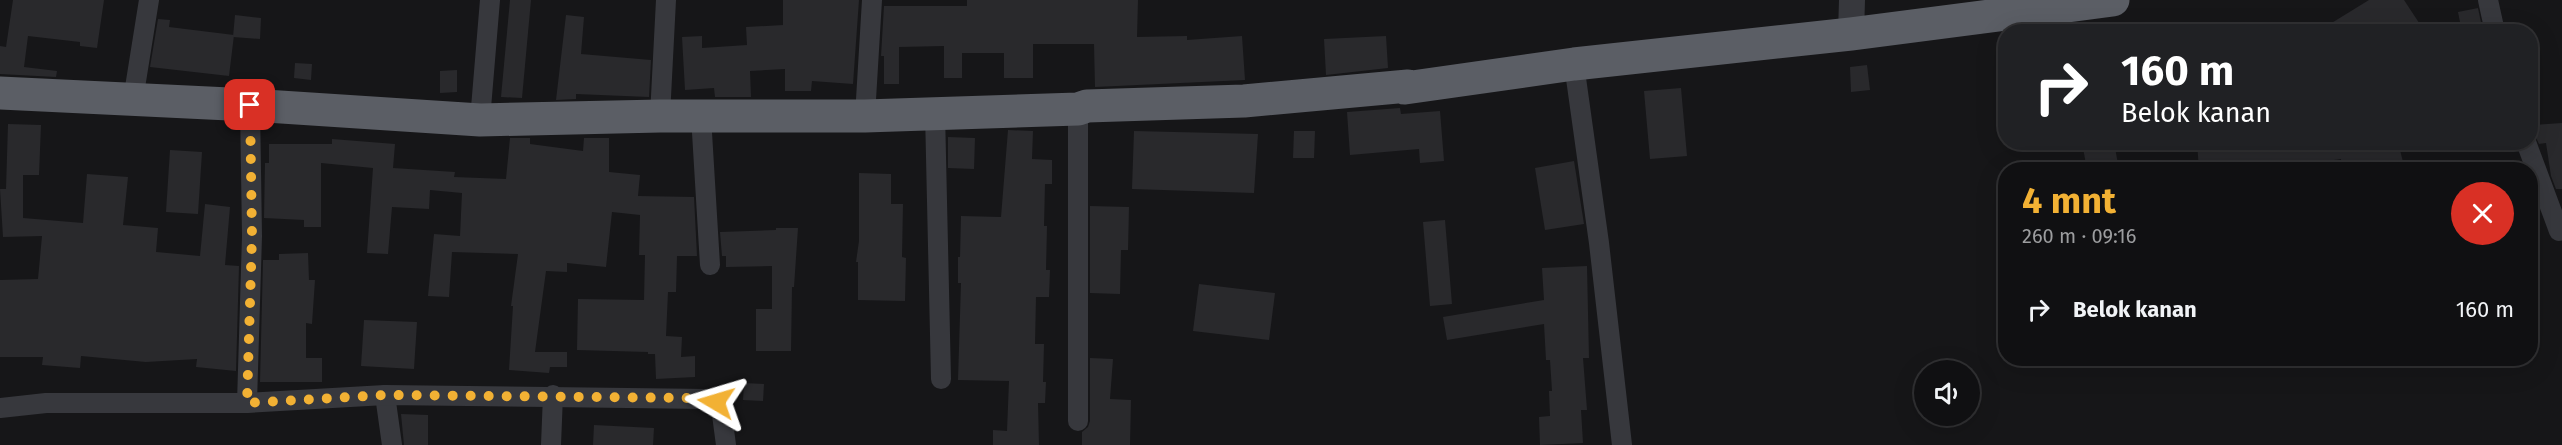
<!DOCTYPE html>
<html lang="id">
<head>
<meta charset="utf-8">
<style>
  body { margin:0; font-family:"Fira Sans",sans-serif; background:#1e1e20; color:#f1f3f6; height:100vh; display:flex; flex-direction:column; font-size:22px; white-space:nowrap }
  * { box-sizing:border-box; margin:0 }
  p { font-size:20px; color:#9c9d9f }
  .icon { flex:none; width:33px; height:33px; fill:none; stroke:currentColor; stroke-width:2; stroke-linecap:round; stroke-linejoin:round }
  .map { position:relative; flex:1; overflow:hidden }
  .drawer { position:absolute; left:1998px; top:162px; width:540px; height:204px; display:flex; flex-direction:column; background:#101012; border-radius:24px; box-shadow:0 6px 24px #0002,0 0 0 2px #303032 }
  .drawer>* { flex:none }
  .guide { position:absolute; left:1998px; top:24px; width:540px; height:126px; border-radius:24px; box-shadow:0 6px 24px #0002,0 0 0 2px #303032; background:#202124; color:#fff; overflow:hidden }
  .tools { position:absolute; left:1914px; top:360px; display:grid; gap:12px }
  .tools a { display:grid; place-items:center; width:66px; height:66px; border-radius:50%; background:#101012; box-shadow:0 6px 24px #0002,0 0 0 2px #303032; font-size:30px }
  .pin { position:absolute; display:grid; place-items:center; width:51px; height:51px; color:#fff; margin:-26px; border-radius:12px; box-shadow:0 3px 9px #0006 }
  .me { position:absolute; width:66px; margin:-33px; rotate:277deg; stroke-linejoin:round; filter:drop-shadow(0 0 4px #0008) }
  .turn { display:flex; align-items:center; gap:21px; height:126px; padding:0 24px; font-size:27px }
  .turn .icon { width:78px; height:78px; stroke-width:2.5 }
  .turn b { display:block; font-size:42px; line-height:51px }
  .round { display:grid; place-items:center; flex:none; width:63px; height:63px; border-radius:32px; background:#1e1e20 }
  .head { display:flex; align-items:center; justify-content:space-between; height:102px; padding:0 24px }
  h1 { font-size:36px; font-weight:700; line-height:45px; color:#f2b134 }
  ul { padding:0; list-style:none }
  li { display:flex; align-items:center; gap:18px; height:90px; padding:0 24px }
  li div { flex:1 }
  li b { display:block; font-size:22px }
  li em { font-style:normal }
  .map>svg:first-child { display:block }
  .building { fill:#29292c }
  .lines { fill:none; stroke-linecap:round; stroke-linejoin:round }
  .minor { stroke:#37383d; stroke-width:20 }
  .tertiary { stroke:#37383d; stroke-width:26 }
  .trunk { stroke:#5b5e65; stroke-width:33 }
  .route { stroke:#f2b134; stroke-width:10; stroke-dasharray:0 18 }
</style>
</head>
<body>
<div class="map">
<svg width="2562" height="445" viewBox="0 0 2562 445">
  <rect width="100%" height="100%" fill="#161618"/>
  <g class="building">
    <polygon points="13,0 104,0 97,48 80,46 80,42 28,36 24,67 57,71 56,77 0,74 0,46 6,47"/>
    <polygon points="510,0 531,0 522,98 501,97"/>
    <polygon points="783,0 859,0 853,84 812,81 811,91 785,91 785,69 750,71 751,97 715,97 714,88 685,90 682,37 702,36 702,48 747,45 746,27 783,25"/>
    <polygon points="967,0 1138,0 1137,37 1187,36 1187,40 1242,36 1245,80 1095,87 1094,44 1033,44 1033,78 1004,78 1004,53 962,53 962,78 944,78 944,46 899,47 899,84 884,84 884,56 881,56 884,6 967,6"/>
    <polygon points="2369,0 2404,0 2425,32 2317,32"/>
    <polygon points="2478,8 2483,32 2462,32 2458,12"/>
    <polygon points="235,15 261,18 260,39 233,37"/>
    <polygon points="566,15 584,17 581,54 651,60 649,97 576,94 576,99 556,100"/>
    <polygon points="158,19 170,20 169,27 234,35 229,76 150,67"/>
    <polygon points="1386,36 1388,68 1326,75 1324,39"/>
    <polygon points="295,63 312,64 311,80 294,78"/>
    <polygon points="1867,65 1870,90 1851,92 1850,67"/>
    <polygon points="457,70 457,92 440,93 440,71"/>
    <polygon points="1681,88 1687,156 1650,159 1644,91"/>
    <polygon points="1400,108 1401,114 1440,111 1444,161 1420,163 1419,149 1350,155 1347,112"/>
    <polygon points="2562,123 2562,189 2556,189 2551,176 2546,143 2539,144 2534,133 2534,125"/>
    <polygon points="8,124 41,125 39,175 23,175 23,218 83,223 87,174 128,177 123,225 158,228 156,252 200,256 205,204 230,207 225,265 239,266 236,371 196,367 197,359 146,362 81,356 80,368 42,365 43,357 0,357 0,280 38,279 42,236 3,237 0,189 6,189"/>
    <polygon points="1008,130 1033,131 1032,159 1052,160 1052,184 1045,184 1044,226 1047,226 1046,270 1050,270 1049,297 1036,297 1035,344 1044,344 1043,382 1046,382 1045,403 1038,403 1039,445 993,445 993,430 1007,431 1009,381 958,380 961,283 958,283 958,257 960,257 961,216 1001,217"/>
    <polygon points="1134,131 1258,134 1254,193 1132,189"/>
    <polygon points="1294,131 1315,131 1314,158 1293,158"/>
    <polygon points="948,137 975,138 974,169 948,168"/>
    <polygon points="510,138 530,138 530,144 583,151 584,138 609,138 609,172 640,175 638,196 694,197 697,256 677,256 676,292 668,292 666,336 682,337 681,357 695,356 695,377 656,379 655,354 648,354 648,352 577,350 578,299 644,300 645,255 639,255 640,215 612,212 606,267 567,263 567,272 546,271 535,352 567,352 567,367 550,367 549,373 509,370 513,306 511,306 518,254 452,252 449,297 428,296 434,234 460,236 462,193 430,190 429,209 392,207 388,254 367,253 373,168 321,163 321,227 304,227 304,220 264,218 265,163 269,163 269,144 332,144 332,139 395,144 393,168 455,172 454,177 506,179"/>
    <polygon points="2082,142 2114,142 2119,170 2087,170"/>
    <polygon points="2197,142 2398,142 2405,170 2342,170 2341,159 2263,170 2199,170"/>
    <polygon points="170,150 202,152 198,214 166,212"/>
    <polygon points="1574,161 1584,224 1545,230 1535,168"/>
    <polygon points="859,173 891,174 891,204 903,204 902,257 906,258 905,301 858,300 858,262 856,262 859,241"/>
    <polygon points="1090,206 1129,207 1128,250 1121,250 1120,294 1090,293"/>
    <polygon points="1445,220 1452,304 1430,306 1423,222"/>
    <polygon points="776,228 798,228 794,287 792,287 791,351 756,351 756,309 772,309 772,266 726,267 726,256 722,256 720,232 776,230"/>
    <polygon points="308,253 309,280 315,280 312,324 306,323 306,358 322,358 322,382 260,382 263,260 279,260 279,254"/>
    <polygon points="1587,266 1589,358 1583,358 1587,410 1581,410 1583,443 1540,445 1539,417 1550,416 1549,391 1552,391 1550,360 1546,360 1544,324 1447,340 1443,317 1544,300 1542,268"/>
    <polygon points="1199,284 1275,293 1269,340 1193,331"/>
    <polygon points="364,320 417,322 414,369 361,366"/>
    <polygon points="1090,358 1113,359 1110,399 1131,400 1130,445 1082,445 1082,432 1088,427 1090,421"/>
    <polygon points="744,383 764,384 763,401 743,400"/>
    <polygon points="401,414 428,415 428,445 404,445"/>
    <polygon points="594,425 654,428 653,445 593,445"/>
  </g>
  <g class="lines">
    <g class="minor">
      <polyline points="2488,0 2495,32"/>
      <polyline points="1574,64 1599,243 1622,445"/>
      <polyline points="133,100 149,0"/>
      <polyline points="935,112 941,379"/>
      <polyline points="660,116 666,0"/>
      <polyline points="701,116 710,265"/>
      <polyline points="865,116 872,0"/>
      <polyline points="480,120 490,0"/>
      <polyline points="2526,142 2559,231"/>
      <polyline points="385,395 392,445"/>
      <polyline points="247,403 252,236 250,105"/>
      <polyline points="0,408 46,403 247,403 385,395 708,399 721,407 726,445"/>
      <polyline points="1078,421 1078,109"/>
      <polyline points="551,445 553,395"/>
    </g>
    <polyline class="tertiary" points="1851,34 1852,0"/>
    <polyline class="trunk" points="0,93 250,105 480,120 660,116 865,116 1078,109 1087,106 1244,101 1408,86 1405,88 1574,64 1851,34 2113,0"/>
  </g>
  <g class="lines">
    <polyline class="route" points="250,105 252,236 247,403 386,395 691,398 708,399 716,402"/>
  </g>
</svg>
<div class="tools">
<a><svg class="icon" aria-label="sound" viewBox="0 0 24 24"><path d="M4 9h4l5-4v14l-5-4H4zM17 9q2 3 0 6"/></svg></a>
</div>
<div class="pin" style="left:250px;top:105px;background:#d93025"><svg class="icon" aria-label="arrive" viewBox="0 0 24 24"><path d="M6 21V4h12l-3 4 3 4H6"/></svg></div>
<svg class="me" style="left:716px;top:402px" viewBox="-20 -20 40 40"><path d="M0-17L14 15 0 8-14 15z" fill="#f2b134" stroke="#fff" stroke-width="4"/></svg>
<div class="guide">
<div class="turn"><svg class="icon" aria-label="right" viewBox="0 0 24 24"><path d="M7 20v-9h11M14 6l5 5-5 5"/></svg><div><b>160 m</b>Belok kanan</div></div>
</div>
<section class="drawer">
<div class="head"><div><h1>4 mnt</h1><p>260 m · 09:16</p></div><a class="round" style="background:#d93025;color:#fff"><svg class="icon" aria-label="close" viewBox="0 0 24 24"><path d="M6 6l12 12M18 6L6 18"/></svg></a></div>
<ul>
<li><svg class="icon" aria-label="right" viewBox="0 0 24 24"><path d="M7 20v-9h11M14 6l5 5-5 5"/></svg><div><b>Belok kanan</b></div><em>160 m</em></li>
</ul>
</section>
</div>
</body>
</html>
